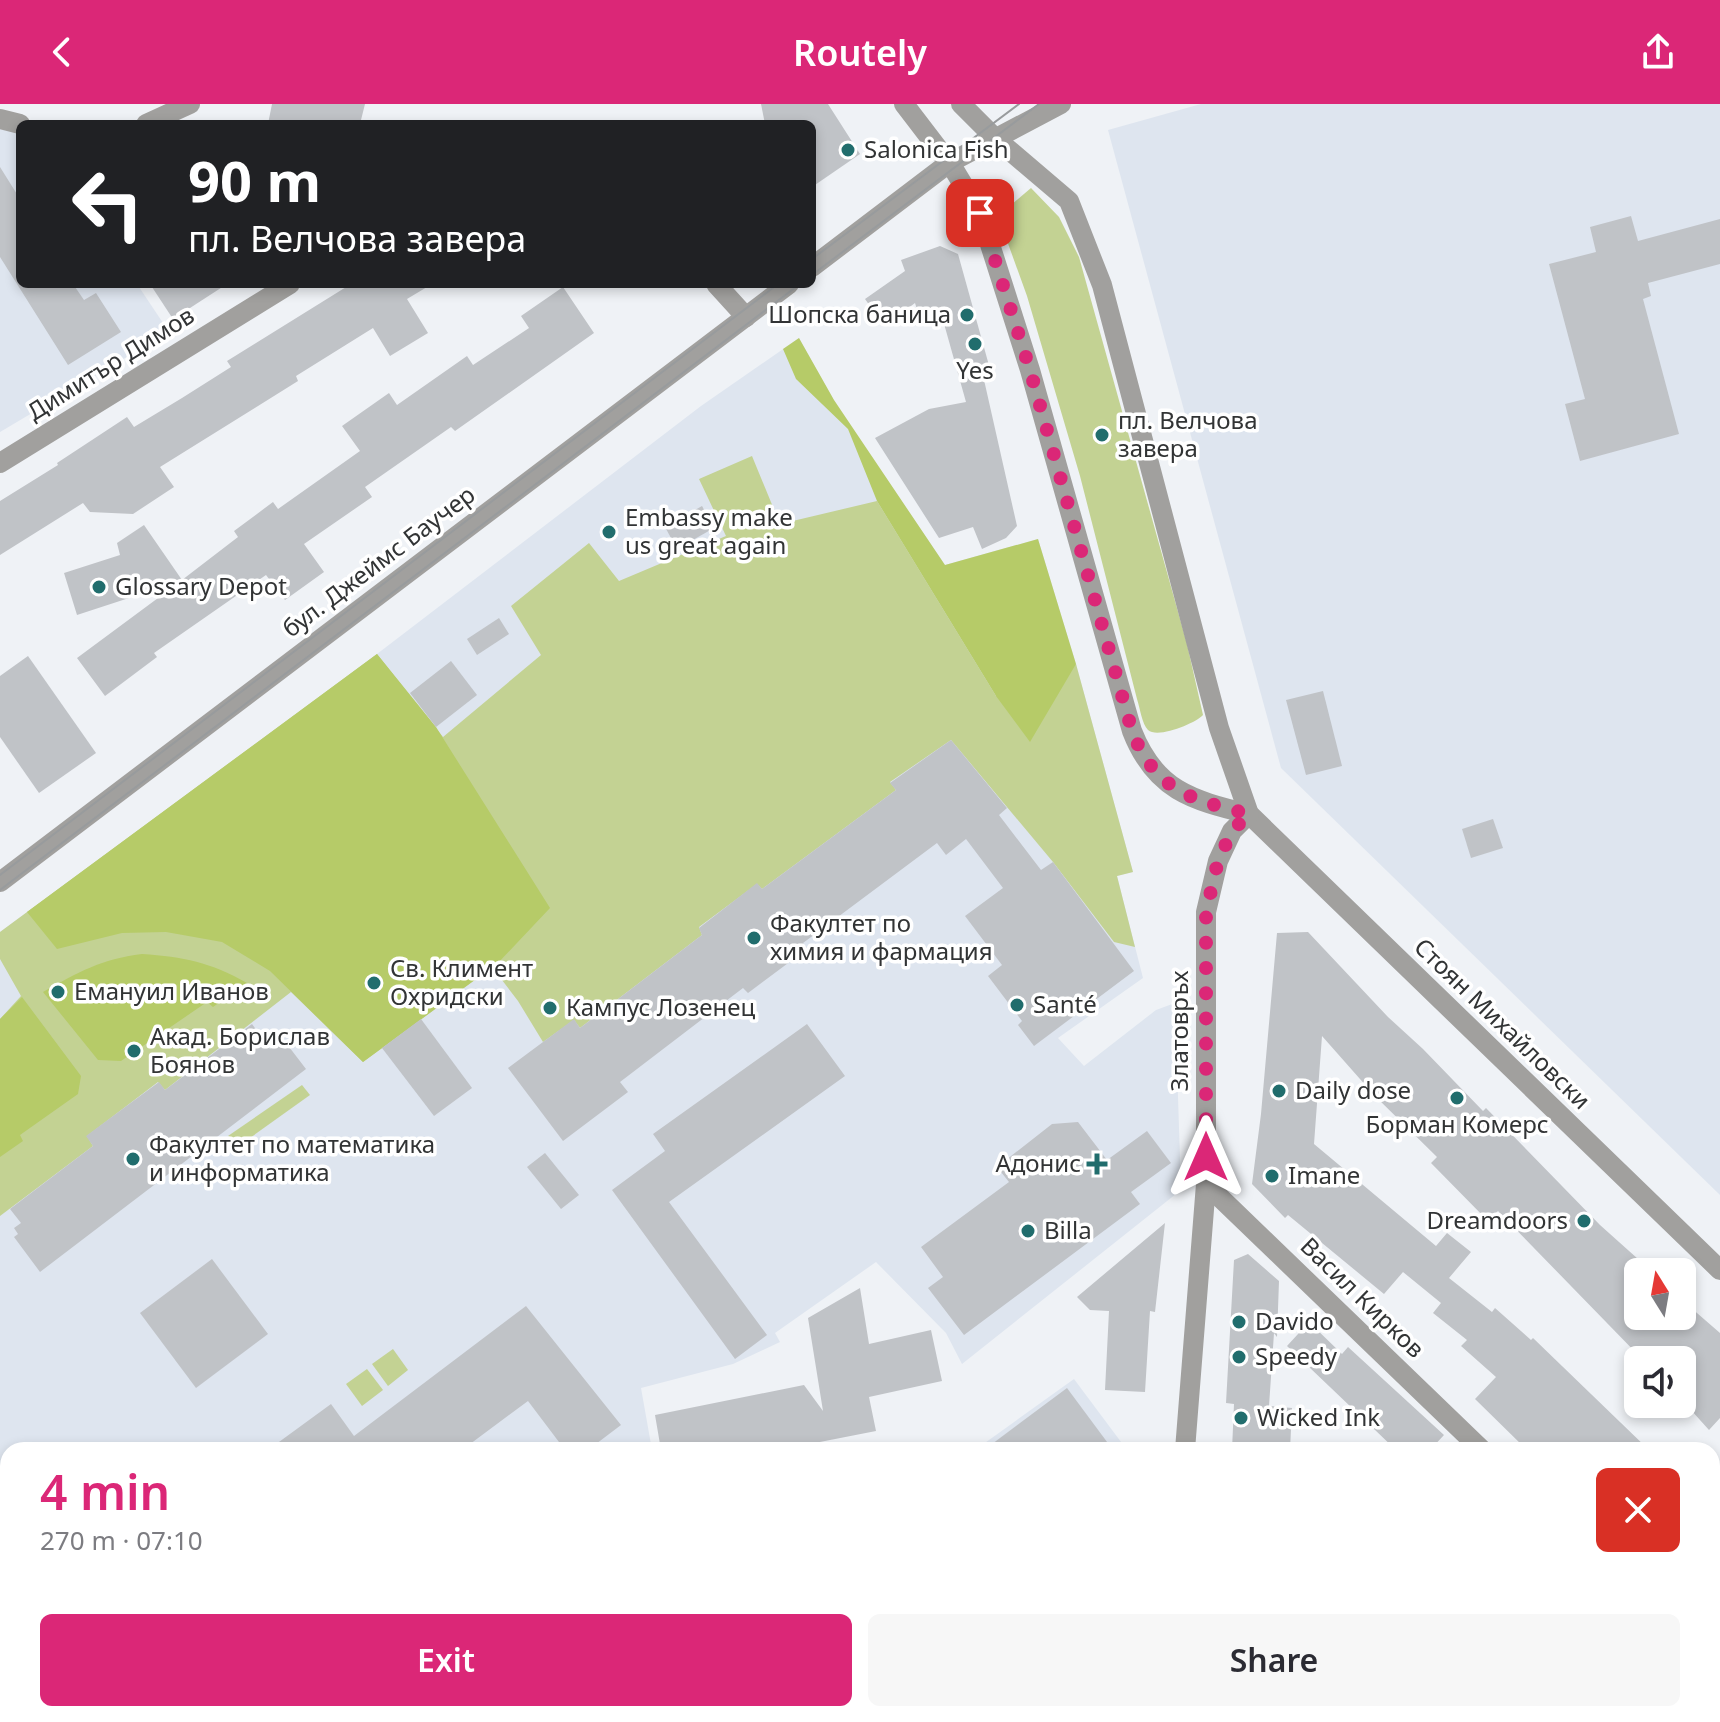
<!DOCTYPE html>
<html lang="en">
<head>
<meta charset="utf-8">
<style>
  body { margin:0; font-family:"Noto Sans",sans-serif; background:#f7f7f7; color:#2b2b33; height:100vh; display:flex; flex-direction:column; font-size:30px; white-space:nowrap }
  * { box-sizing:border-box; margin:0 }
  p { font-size:26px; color:#7c7c81 }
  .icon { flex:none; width:44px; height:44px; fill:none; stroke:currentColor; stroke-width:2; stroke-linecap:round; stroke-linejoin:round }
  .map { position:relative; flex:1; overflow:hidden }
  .drawer { position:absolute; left:0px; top:1338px; width:1720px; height:280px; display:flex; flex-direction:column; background:#fff; border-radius:24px 24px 0 0; box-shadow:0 4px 12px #0003 }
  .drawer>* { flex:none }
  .top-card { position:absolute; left:16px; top:16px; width:800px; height:168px; border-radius:12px; box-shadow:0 4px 12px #0003; background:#202124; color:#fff; overflow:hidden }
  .needle { width:52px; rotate:349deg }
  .tools { position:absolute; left:1624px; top:1154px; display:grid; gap:16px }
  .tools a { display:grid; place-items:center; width:72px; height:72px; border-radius:12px; background:#fff; box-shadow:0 4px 12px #0003; font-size:40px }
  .pin { position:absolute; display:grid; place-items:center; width:68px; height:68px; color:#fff; margin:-34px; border-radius:16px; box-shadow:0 4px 12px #0006 }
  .me { position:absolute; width:88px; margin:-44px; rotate:0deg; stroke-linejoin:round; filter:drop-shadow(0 0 6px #0008) }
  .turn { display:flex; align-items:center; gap:28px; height:168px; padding:0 40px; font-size:36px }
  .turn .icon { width:104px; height:104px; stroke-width:2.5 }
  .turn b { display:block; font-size:56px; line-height:68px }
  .round { display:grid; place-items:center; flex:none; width:84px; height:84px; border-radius:12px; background:#f7f7f7 }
  .head { display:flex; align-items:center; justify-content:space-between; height:136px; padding:0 40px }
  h1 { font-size:48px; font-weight:600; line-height:60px; color:#db2777 }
  .primary-button { display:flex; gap:16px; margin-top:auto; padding:16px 40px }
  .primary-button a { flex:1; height:92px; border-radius:12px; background:#db2777; color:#fff; font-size:32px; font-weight:600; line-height:92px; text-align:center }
  .primary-button a+a { background:#f7f7f7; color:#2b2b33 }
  header { display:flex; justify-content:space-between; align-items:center; height:104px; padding:0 40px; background:#db2777; color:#fff; font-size:36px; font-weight:600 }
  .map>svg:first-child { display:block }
  .built { fill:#dee5ef }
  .green { fill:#c3d293 }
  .forest { fill:#b6cb68 }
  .building { fill:#c0c3c7 }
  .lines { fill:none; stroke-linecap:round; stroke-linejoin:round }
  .minor { stroke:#a1a09e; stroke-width:20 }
  .tram { stroke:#989b9d; stroke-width:2 }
  .route { stroke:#db2777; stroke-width:14; stroke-dasharray:0 25.2 }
  .poi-dot { fill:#216d6d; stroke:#fff; stroke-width:3 }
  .labels { text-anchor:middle; stroke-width:7; stroke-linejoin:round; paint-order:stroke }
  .poi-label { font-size:24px; fill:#323435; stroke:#fff; text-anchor:start }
  .street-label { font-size:24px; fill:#323435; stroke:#fff }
</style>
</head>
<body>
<header><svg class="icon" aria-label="back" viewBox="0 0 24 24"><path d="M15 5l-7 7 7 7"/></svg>Routely<svg class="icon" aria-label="share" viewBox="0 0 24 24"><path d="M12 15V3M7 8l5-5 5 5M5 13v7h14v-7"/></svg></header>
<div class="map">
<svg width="1720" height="1618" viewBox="0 0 1720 1618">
  <rect width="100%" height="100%" fill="#eff2f6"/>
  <g class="built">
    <polygon points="1201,0 1720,0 1720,1091 1281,664 1108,26"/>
    <polygon points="0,25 20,29 20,180 137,180 169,228 0,328"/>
    <polygon points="799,234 838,304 945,461 1038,435 1076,560 1133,768 1117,772 1143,874 1058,934 1084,962 1156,906 1175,899 1181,1086 962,1260 946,1229 876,1158 775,1229 780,1238 733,1260 641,1284 652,1346 8,1346 8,1610 72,1610 62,1618 0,1618 0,828 377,550 701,302"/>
    <polygon points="1074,1275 1127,1346 975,1346"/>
    <polygon points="346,1610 662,1610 663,1618 349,1618"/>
    <polygon points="852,1610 1127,1610 1127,1618 858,1618"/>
  </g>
  <g class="green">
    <path d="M1031 84 1059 113 1079 153 1187 540 1203 611C1196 619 1158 635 1148 626 1142 620 1140 604 1137 595L1080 372 1027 192 1006 134 1002 117 1004 107Z"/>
    <polygon points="752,352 780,420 877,397 996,592 1076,560 1133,768 1117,772 1135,843 1114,838 1053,758 951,636 890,678 896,686 762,785 757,780 699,823 702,831 580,924 574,916 543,938 518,897 492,863 363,958 291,888 165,986 158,978 87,1032 93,1042 0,1112 0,915 21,892 0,855 0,828 377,550 443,633 541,551 511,502 589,439 619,477 726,432 699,375"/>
    <polygon points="302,981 310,991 243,1039 228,1032"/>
    <polygon points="393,1245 408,1266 388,1282 372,1260"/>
    <polygon points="367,1265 383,1286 362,1302 346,1280"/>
  </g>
  <g class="forest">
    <polygon points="799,234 834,296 945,461 1038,435 1076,560 1030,638 996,592 877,397 848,325 796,275 783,245"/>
    <polygon points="377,550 436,623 550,804 498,859 363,958 270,867 222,838 166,828 122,829 57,845 27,808"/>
    <path d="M142 850C184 853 210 858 247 879L213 903 207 898 121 957 98 956 43 888C79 868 101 855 142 850Z"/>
    <polygon points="22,893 81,972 78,990 20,1031 23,1037 0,1053 0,915"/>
  </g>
  <g class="building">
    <polygon points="272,0 365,0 360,20 268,20"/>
    <polygon points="761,0 828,0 860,50 812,83 812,20 765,20"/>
    <polygon points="0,63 20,95 20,180 73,180 84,196 96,189 121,228 68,261 0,153"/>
    <polygon points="1631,112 1638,137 1720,115 1720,160 1648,179 1651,192 1643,195 1679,330 1580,357 1565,300 1585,295 1549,160 1596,148 1590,123"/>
    <polygon points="940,142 958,150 990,265 982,267 1017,422 1006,434 982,445 973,423 939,434 875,334 929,305 966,298 941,209 920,215 915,199 884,222 865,195 905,167 901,156"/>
    <polygon points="150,180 227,180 173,215"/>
    <polygon points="351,180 432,180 407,195 428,229 390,252 373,224 296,272 298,277 160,363 174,383 133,410 90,408 83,399 0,451 0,397 58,361 57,359 127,313 134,323 182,294 231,263 227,257"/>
    <polygon points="563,183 594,229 455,327 451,323 365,383 372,393 304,440 324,468 285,496 266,471 154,549 157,553 105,592 77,554 181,477 77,511 64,469 120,451 117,439 144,421 182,476 238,433 234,427 273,398 278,405 360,347 342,322 389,289 397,301 467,252 473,261 529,224 521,212"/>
    <polygon points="702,402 714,424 677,445 665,423"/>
    <polygon points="499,514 509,530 477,551 467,535"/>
    <polygon points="28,552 96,649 39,689 0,633 0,572"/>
    <polygon points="451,557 477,591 436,623 410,589"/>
    <polygon points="1323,587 1342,662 1306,671 1286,596"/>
    <polygon points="951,636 1007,704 999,711 1041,766 1053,758 1134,867 1034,942 1018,921 1022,917 988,872 1002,861 965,812 1003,784 966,735 946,751 937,739 803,839 807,845 748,889 743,884 620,978 628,988 563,1037 508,964 574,915 580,924 702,831 699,824 757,779 762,785 896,686 890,679"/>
    <polygon points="1493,715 1503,744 1471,754 1462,725"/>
    <polygon points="1308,828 1388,913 1423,945 1483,1007 1486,1004 1600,1121 1638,1155 1638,1212 1682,1212 1682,1196 1720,1229 1720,1314 1709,1326 1682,1296 1682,1256 1643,1256 1498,1107 1488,1117 1431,1059 1437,1053 1375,992 1322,932 1314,1040 1436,1142 1447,1129 1471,1148 1449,1174 1492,1208 1495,1204 1531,1236 1533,1234 1649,1346 1527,1346 1475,1295 1496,1273 1461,1242 1467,1236 1433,1209 1441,1199 1403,1168 1384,1190 1288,1111 1285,1114 1252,1080 1261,1010 1277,829"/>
    <polygon points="421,915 472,984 434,1012 382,944"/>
    <polygon points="252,920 270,945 283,935 306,965 40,1168 14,1133 18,1130 14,1124 21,1119 10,1105 93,1042 86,1032 159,978 165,986"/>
    <polygon points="807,920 845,972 669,1098 767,1231 735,1255 612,1086 665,1047 653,1030"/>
    <polygon points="1078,1018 1107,1056 1147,1027 1171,1059 1131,1088 1140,1100 964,1231 928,1184 943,1173 921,1143 1009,1078 997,1063 1052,1020"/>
    <polygon points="545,1049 579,1091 561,1105 527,1063"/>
    <polygon points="1165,1119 1155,1208 1150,1207 1145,1288 1105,1286 1109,1207 1090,1206 1077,1193"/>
    <polygon points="1248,1150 1279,1177 1277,1233 1274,1229 1269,1302 1292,1304 1290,1346 1232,1346 1234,1300 1226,1299 1234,1156"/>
    <polygon points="212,1155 268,1230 196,1284 140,1209"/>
    <polygon points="860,1184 869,1240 931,1226 942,1277 869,1293 876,1327 779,1346 661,1346 655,1311 804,1281 823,1307 808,1214"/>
    <polygon points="526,1202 621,1321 588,1346 565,1346 528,1297 462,1346 268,1346 331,1300 354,1332"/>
    <polygon points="1309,1218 1342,1250 1348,1243 1444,1331 1430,1346 1396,1346 1287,1242"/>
    <polygon points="1067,1284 1113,1346 984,1346 1024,1316"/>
  </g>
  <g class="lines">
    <g class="minor">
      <path d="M904 0 953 64 980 109 1030 266 1132 627C1155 686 1191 696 1249 710"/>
      <polyline points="961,0 996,35 1069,97 1102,181 1219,624 1249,710 1720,1166"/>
      <polyline points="0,15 20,20"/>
      <polyline points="146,20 190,0"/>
      <polyline points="812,163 949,59 1061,0"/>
      <polyline points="716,180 746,213"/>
      <polyline points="0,359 290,180"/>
      <polyline points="0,778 789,180"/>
      <polyline points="1206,1080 1482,1346"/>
      <polyline points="1185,1346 1206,1080 1206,808 1218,757 1232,727 1249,710"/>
      <polyline points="1712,1568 1720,1575"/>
      <polyline points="678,1610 679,1618"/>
      <polyline points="1165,1618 1165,1610"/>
      <polyline points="1450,1618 1450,1610"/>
      <polyline points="1519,1618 1524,1610"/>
    </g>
    <g class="tram">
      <polyline points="812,155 1019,0"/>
      <polyline points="812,171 1039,0"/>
      <polyline points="0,771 778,180"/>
      <polyline points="0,786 800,180"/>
    </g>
  </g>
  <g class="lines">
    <path class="route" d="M980 109 1030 266 1132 627C1155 686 1191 696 1249 710L1232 727 1218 757 1206 808V1053"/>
  </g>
  <g class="poi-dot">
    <circle cx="848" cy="46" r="8"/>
    <circle cx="967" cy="211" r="8"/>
    <circle cx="975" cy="240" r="8"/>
    <circle cx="1102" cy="331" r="8"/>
    <circle cx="609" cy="428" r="8"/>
    <circle cx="99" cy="483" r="8"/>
    <circle cx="754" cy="834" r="8"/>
    <circle cx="374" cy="879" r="8"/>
    <circle cx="58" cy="888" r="8"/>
    <circle cx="1017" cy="901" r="8"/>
    <circle cx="550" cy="904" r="8"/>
    <circle cx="134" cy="947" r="8"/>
    <circle cx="1279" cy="987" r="8"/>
    <circle cx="1457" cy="994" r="8"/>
    <circle cx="133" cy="1055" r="8"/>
    <path d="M1093 1048h8v8h8v8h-8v8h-8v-8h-8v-8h8z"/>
    <circle cx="1272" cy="1072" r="8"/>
    <circle cx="1584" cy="1117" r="8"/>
    <circle cx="1028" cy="1127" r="8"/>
    <circle cx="1239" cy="1218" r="8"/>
    <circle cx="1239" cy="1253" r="8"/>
    <circle cx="1241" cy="1314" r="8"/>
  </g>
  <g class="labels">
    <g class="poi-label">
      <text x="864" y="54">Salonica Fish</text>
      <text x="951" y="219" text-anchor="end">Шопска баница</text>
      <text x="975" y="275" text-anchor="middle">Yes</text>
      <text x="1118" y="325">пл. Велчова<tspan x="1118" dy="28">завера</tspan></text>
      <text x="625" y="422">Embassy make<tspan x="625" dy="28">us great again</tspan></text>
      <text x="115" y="491">Glossary Depot</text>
      <text x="770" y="828">Факултет по<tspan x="770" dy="28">химия и фармация</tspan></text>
      <text x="390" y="873">Св. Климент<tspan x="390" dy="28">Охридски</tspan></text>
      <text x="74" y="896">Емануил Иванов</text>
      <text x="1033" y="909">Santé</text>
      <text x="566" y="912">Кампус Лозенец</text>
      <text x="150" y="941">Акад. Борислав<tspan x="150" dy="28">Боянов</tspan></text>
      <text x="1295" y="995">Daily dose</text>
      <text x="1457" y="1029" text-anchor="middle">Борман Комерс</text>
      <text x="149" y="1049">Факултет по математика<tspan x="149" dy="28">и информатика</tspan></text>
      <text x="1081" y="1068" text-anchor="end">Адонис</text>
      <text x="1288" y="1080">Imane</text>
      <text x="1568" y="1125" text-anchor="end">Dreamdoors</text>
      <text x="1044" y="1135">Billa</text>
      <text x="1255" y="1226">Davido</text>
      <text x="1255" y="1261">Speedy</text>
      <text x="1257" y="1322">Wicked Ink</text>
    </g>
    <g class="street-label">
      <text transform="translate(111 260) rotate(-32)" y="8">Димитър Димов</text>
      <text transform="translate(379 458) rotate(-37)" y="8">бул. Джеймс Баучер</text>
      <text transform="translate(1502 920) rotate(44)" y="8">Стоян Михайловски</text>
      <text transform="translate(1180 927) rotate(-90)" y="8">Златовръх</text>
      <text transform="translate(1362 1194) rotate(44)" y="8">Васил Кирков</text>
    </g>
  </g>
</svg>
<div class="tools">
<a><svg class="needle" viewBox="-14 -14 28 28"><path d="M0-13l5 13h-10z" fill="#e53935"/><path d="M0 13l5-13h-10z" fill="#7c7c81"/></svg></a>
<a><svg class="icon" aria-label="sound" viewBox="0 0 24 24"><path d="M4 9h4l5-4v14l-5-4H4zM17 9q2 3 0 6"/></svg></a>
</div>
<div class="pin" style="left:980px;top:109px;background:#d93025"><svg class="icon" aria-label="arrive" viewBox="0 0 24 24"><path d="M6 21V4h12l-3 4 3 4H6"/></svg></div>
<svg class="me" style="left:1206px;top:1053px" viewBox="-20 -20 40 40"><path d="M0-17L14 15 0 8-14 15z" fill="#db2777" stroke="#fff" stroke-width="4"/></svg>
<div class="top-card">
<div class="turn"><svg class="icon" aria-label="left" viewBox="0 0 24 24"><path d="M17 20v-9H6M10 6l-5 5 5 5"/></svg><div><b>90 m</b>пл. Велчова завера</div></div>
</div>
<section class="drawer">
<div class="head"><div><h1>4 min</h1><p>270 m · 07:10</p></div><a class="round" style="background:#d93025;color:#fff"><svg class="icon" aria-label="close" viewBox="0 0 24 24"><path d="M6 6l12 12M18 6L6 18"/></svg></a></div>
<div class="primary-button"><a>Exit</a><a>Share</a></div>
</section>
</div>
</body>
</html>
